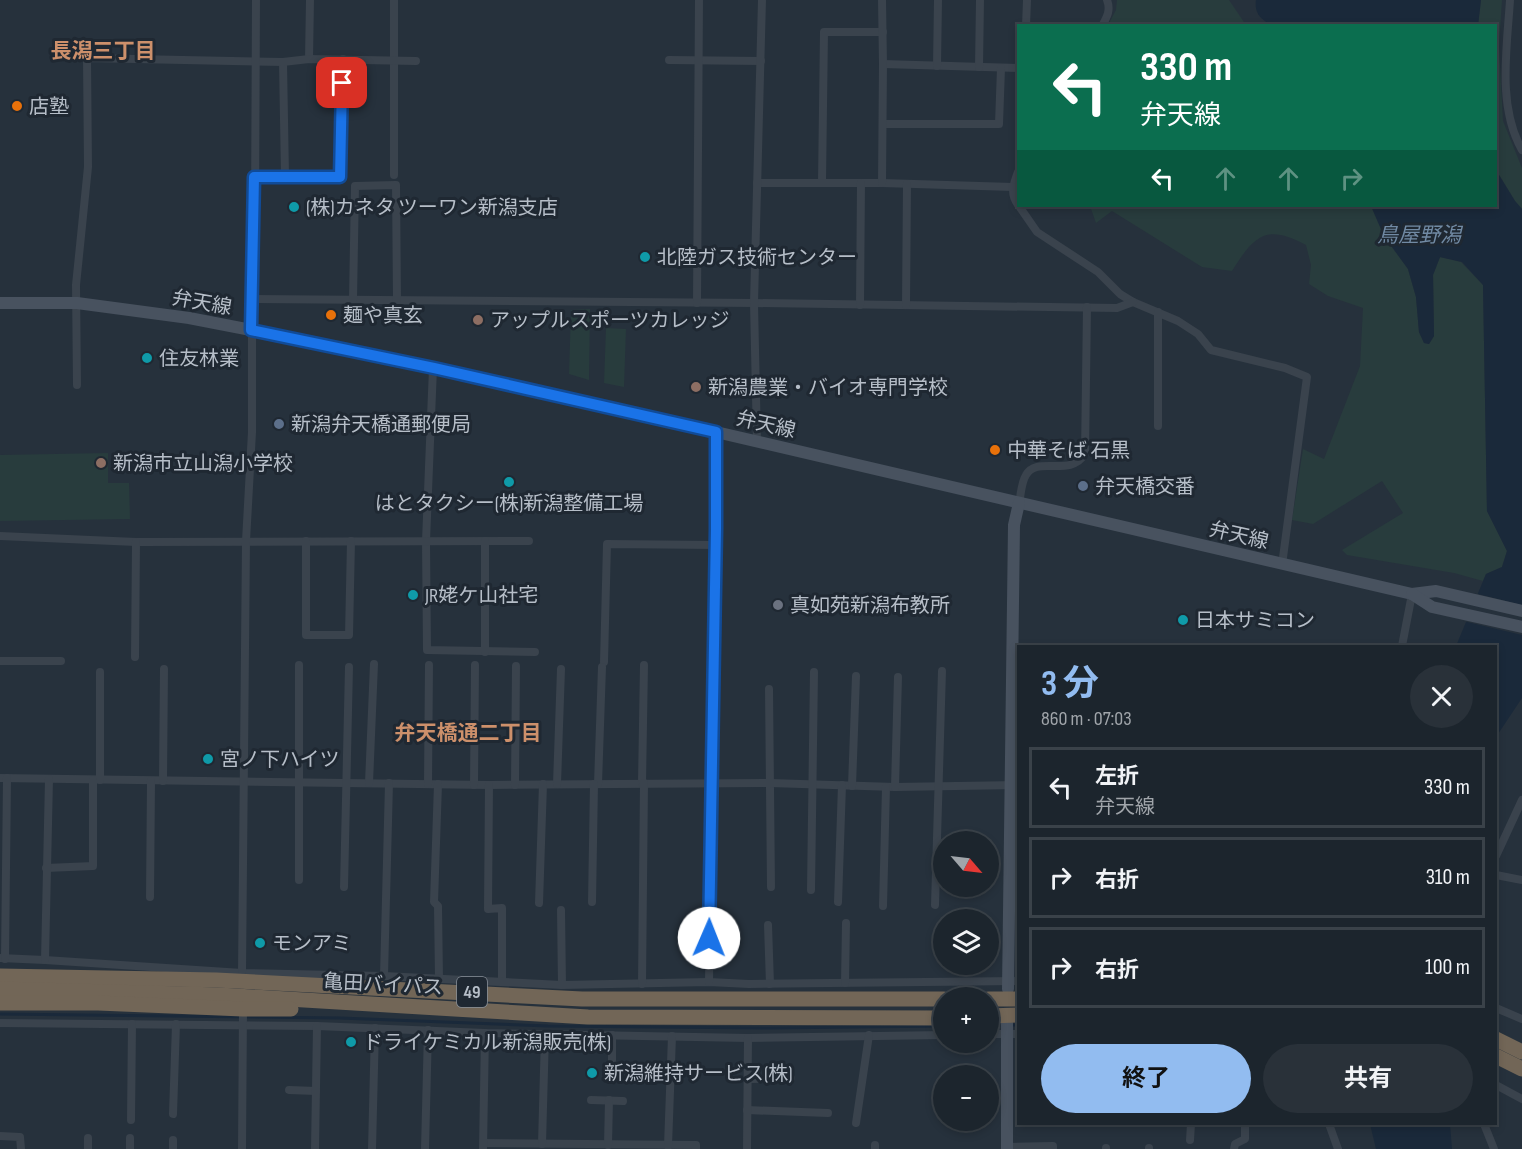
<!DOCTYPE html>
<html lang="ja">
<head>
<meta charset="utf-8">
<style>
  body { margin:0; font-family:"Sofia Sans Condensed","Noto Sans JP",sans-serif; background:#293139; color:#f1f3f6; height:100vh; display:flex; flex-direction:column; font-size:22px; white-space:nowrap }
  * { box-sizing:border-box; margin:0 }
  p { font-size:20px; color:#a0a5aa }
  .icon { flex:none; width:33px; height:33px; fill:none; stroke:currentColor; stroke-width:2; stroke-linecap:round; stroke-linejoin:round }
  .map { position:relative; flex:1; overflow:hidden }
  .side { position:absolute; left:1017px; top:645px; width:480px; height:480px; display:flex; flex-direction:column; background:#1c252d; border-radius:0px; box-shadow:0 3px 9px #0003,0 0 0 2px #3a4249 }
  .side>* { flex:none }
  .guide { position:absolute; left:1017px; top:24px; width:480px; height:183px; border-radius:0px; box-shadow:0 3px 9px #0003,0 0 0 2px #3a4249; background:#0b6e4f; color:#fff; overflow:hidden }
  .needle { width:39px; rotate:118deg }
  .buttons { position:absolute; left:933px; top:831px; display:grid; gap:12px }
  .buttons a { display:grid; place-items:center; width:66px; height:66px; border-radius:50%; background:#1c252d; box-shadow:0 3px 9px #0003,0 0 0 2px #3a4249; font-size:30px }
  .pin { position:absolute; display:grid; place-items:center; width:51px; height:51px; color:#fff; margin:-26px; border-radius:12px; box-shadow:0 3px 9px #0006 }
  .me { position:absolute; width:66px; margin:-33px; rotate:1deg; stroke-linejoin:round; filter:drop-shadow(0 0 4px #0008) }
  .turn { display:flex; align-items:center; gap:21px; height:126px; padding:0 24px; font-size:27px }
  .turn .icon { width:78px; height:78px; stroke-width:2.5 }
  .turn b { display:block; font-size:42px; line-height:51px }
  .lanes { display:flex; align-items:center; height:57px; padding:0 24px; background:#0003; justify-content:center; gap:30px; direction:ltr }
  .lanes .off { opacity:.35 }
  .round { display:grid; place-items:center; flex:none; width:63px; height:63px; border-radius:32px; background:#293139 }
  .headline { display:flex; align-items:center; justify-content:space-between; height:102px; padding:0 24px }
  h1 { font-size:36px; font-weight:700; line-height:45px; color:#92bcf0 }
  .action { display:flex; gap:12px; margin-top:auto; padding:12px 24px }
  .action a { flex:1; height:69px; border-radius:36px; background:#92bcf0; color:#111; font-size:24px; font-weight:700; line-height:69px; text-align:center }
  .action a+a { background:#293139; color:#f1f3f6 }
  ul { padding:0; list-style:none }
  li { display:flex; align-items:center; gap:18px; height:81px; margin:0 12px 9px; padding:0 12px; border:3px solid #3a4249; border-radius:0px }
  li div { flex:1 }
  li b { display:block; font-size:22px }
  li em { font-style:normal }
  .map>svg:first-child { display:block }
  .green { fill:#283c3d }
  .water { fill:#1a293a }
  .pier { fill:#26313c }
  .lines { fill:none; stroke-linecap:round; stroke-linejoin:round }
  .stream { stroke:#1a293a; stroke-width:3 }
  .street { stroke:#3a434d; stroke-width:8 }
  .secondary { stroke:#48525f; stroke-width:12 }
  .highway { stroke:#726657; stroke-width:15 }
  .route-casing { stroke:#114b97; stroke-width:15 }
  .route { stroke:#1a73e8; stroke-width:10 }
  .food-dot { fill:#e8710a; stroke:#1f2832; stroke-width:2 }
  .culture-dot { fill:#0f9aa8; stroke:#1f2832; stroke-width:2 }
  .education-dot { fill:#8d6e63; stroke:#1f2832; stroke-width:2 }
  .service-dot { fill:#5c6f8a; stroke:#1f2832; stroke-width:2 }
  .worship-dot { fill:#6b7280; stroke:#1f2832; stroke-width:2 }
  .labels { text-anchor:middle; stroke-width:6; stroke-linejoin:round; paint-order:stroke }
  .shield { fill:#1f2832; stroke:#89919b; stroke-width:1.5 }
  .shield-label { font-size:18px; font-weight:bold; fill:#b6bec8 }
  .poi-label { font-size:20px; fill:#b6bec8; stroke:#1f2832; text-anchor:start }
  .street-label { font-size:20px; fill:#b6bec8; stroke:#1f2832 }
  .neighbourhood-label { font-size:21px; font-weight:bold; fill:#cd906b; stroke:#1f2832 }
  .water-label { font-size:21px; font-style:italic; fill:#718aa4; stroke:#1f2832 }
</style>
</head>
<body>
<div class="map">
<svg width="1522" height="1149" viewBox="0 0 1522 1149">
  <rect width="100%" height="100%" fill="#26313c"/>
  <g class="green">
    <polygon points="1117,0 1229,0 1246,25 1108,25 1116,10"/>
    <polygon points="1481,0 1502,0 1499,46 1503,121 1522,168 1522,209 1515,201 1496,170 1496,26 1478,26"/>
    <path d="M1090 206H1371L1384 236 1408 269 1416 297 1419 332 1424 343 1429 344 1434 336 1433 275 1440 257 1461 262 1483 285 1487 511 1507 551 1502 567 1486 574 1483 581 1454 573 1347 555 1342 550 1403 513 1382 481 1313 524 1292 520 1303 449 1324 459 1360 366 1363 308 1328 296 1309 284 1311 265 1306 245C1266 223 1254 236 1232 271L1202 267 1112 211 1096 223Z"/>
    <polygon points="590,309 589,380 569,374 571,310"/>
    <polygon points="606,328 626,329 624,387 604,383"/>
    <polygon points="108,453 108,483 129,483 130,519 0,521 0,455"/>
  </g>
  <g class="water">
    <path d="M1256 0H1481L1478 25 1273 26C1261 19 1254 14 1256 0Z"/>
    <polygon points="1496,170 1515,201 1522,209 1522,698 1496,737 1496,646 1456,646 1486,574 1502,567 1507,551 1487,511 1483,285 1462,262 1440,257 1433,275 1434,336 1429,344 1424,343 1419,332 1416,297 1408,269 1384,236 1371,206 1496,206"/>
    <polygon points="1370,1124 1450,1124 1452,1149 1376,1149"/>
  </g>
  <polygon class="pier" points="1474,593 1522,605 1522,635 1463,621"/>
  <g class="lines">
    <g class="stream">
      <polyline points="0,1014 340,1018 548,1026 770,1028 944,1026"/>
      <polyline points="1011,1025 1018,1025"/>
      <polyline points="988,1026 1005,1025"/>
    </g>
    <g class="street">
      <polyline points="394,0 394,175"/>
      <path d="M1510 0C1507 48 1497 106 1522 150"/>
      <polyline points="1026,26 1027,0"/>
      <path d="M1102 26C1107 17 1111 10 1107 0"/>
      <polyline points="309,59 310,0"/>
      <polyline points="669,60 761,61"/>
      <polyline points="283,62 285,176"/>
      <polyline points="883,64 1018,68"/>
      <polyline points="937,66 938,0"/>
      <polyline points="979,67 980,0"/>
      <polyline points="883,124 999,124 1001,68"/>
      <path d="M1018 172C1013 185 1010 194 1018 205"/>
      <polyline points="254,177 340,177 343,59"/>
      <polyline points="822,182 824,32 883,32"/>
      <polyline points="757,183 882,183 1013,187"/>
      <polyline points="882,183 883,64 882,0"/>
      <polyline points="1019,206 1037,232 1098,272 1120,294 1133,302 1178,321 1198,334 1211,350 1285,368 1307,377 1282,565"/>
      <polyline points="252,299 754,303 1117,308 1133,302"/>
      <polyline points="353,300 355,186 396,185 397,301"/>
      <polyline points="697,303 699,0"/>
      <polyline points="860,305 861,183"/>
      <polyline points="906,305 907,184"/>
      <polyline points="433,368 426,541 427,650 535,652"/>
      <polyline points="77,385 76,285 88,167 87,58 283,62 309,59 416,61"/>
      <polyline points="1158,426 1158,312"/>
      <polyline points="757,442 754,303 762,0"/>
      <path d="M1019 503C1021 495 1021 483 1026 475 1037 455 1070 478 1085 454L1087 307"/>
      <polyline points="0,536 136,542 529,541"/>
      <polyline points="306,541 306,635 349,635 351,541"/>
      <polyline points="1402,646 1412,594"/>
      <polyline points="485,652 485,541"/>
      <polyline points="135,657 136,542"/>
      <polyline points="0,661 61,661"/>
      <polyline points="604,662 607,544 716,545"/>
      <polyline points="769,689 771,887"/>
      <polyline points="0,778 489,785 770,783 895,787 1018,785"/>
      <polyline points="100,780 100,672"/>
      <polyline points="163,781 164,669"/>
      <polyline points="369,783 374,664"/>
      <polyline points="642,783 644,665"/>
      <polyline points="428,784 429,665"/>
      <polyline points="438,784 434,902 438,906 439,979"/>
      <polyline points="557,784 561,669"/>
      <polyline points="598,784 602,667"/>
      <polyline points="474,785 475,665"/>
      <polyline points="489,785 488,909 502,908 502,982"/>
      <polyline points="515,785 516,666"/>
      <polyline points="852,786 856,676"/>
      <polyline points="895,787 898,677"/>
      <polyline points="1496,856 1522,800"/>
      <polyline points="46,868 93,866 93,780"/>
      <polyline points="1496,875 1522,880"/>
      <polyline points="299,880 299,665"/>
      <polyline points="344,887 349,667"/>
      <polyline points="811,890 814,672"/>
      <polyline points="150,897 151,781"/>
      <polyline points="592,902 594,784"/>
      <polyline points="838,902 842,785"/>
      <polyline points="539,903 543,784"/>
      <polyline points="935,905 942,671"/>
      <polyline points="883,906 886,787"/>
      <polyline points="561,910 562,985"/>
      <polyline points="768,925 770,984"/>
      <polyline points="0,958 45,960 242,973 384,976 562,985 709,982 749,984 1018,981"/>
      <polyline points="5,959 7,778"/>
      <polyline points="45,960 49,779"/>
      <polyline points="242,973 246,541 252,432 252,284 255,211 256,0"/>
      <polyline points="384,976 389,783"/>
      <polyline points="709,982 716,514 716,432"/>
      <polyline points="845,983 846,923"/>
      <polyline points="642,984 644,783"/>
      <polyline points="1496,1008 1522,1019"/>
      <polyline points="0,1023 317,1026 485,1033 748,1038 944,1035"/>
      <polyline points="988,1034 1018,1034"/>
      <polyline points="612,1035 612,1060"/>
      <polyline points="748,1079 791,1078"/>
      <polyline points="1496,1085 1522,1099"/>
      <polyline points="289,1090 316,1091"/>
      <polyline points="591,1100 623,1101"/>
      <polyline points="747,1110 828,1113"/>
      <polyline points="173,1114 176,1024"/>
      <polyline points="131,1120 132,1024"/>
      <polyline points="856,1123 869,1035"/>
      <polyline points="1329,1124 1338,1149"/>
      <polyline points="1484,1124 1494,1149"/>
      <polyline points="0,1136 20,1137 21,1149"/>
      <polyline points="88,1138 88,1149"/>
      <polyline points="130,1138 130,1149"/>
      <polyline points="1190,1140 1191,1124"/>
      <polyline points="484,1143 696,1145 696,1149"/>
      <polyline points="542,1144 545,1034"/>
      <polyline points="608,1145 609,1100"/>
      <polyline points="668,1146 672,1036"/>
      <polyline points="1007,1147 1053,1146 1053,1149"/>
      <polyline points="173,1149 173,1140"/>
      <polyline points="242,1149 243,1009"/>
      <polyline points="315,1149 317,1026"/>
      <polyline points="372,1149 375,1028"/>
      <polyline points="425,1149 428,1030"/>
      <polyline points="483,1149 485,1033"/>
      <polyline points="747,1149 748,1038"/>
      <polyline points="875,1149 875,1145"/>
      <polyline points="1106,1149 1106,1148"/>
      <polyline points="1149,1149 1149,1148"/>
      <polyline points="1234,1149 1235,1144 1245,1139 1245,1124"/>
    </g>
    <g class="secondary">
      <polyline points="0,303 77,303 189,318 251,330 433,368 716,432 1412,594 1436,591 1522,611"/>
      <polyline points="1412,594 1432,607 1522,627"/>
      <polyline points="1008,989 1014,525 1019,503"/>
      <polyline points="1007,1149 1007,1023"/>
    </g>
    <g class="highway">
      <polyline points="0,976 216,980 582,999 944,999"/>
      <polyline points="0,989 220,995 588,1017 944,1018"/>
      <polyline points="988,999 1018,999"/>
      <polyline points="0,1003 98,1003 243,1009 291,1009"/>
      <polyline points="988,1016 1018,1015"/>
      <polyline points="1496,1039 1522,1052"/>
      <polyline points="1496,1056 1522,1069"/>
    </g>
  </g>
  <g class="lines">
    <g class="route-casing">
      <polyline id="route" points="342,83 340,177 254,177 251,330 434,368 716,432 716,529 709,938"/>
    </g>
    <use href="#route" class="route"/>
  </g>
  <g class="food-dot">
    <circle cx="17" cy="106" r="6"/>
    <circle cx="331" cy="315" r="6"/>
    <circle cx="995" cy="450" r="6"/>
  </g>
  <g class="culture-dot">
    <circle cx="294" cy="207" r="6"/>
    <circle cx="645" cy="257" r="6"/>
    <circle cx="147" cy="358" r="6"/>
    <circle cx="509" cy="482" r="6"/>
    <circle cx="413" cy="595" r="6"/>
    <circle cx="1183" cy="620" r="6"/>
    <circle cx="208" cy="759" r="6"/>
    <circle cx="260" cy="943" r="6"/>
    <circle cx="351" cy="1042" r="6"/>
    <circle cx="592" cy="1073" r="6"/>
  </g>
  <g class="education-dot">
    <circle cx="478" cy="320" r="6"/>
    <circle cx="696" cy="387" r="6"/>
    <circle cx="101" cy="463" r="6"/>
  </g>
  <g class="service-dot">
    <circle cx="279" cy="424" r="6"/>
    <circle cx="1083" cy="486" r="6"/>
  </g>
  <circle class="worship-dot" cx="778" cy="605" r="6"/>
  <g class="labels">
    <rect class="shield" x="457" y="977" width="30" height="30" rx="4.5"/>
    <g class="shield-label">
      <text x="472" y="998">49</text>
    </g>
    <g class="poi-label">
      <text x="29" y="113">店塾</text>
      <text x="306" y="214">(株)カネタ ツーワン新潟支店</text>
      <text x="657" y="264">北陸ガス技術センター</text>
      <text x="343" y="322">麺や真玄</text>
      <text x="490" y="327">アップルスポーツカレッジ</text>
      <text x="159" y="365">住友林業</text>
      <text x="708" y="394">新潟農業・バイオ専門学校</text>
      <text x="291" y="431">新潟弁天橋通郵便局</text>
      <text x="1007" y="457">中華そば 石黒</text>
      <text x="113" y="470">新潟市立山潟小学校</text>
      <text x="1095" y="493">弁天橋交番</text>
      <text x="509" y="510" text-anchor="middle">はとタクシー(株)新潟整備工場</text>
      <text x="425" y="602">JR姥ケ山社宅</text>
      <text x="790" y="612">真如苑新潟布教所</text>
      <text x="1195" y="627">日本サミコン</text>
      <text x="220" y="766">宮ノ下ハイツ</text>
      <text x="272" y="950">モンアミ</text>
      <text x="363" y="1049">ドライケミカル新潟販売(株)</text>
      <text x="604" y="1080">新潟維持サービス(株)</text>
    </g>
    <g class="street-label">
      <text transform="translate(202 302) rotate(10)" y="7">弁天線</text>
      <text transform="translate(766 424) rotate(13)" y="7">弁天線</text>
      <text transform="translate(1239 535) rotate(13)" y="7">弁天線</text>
      <text transform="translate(383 984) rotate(3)" y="7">亀田バイパス</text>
    </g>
    <g class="neighbourhood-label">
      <text x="103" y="58">長潟三丁目</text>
      <text x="468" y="740">弁天橋通二丁目</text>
    </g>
    <g class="water-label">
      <text x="1419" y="242">鳥屋野潟</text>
    </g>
  </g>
</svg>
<div class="buttons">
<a><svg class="needle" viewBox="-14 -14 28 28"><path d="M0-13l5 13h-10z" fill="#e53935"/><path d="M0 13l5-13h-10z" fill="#a0a5aa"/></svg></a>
<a><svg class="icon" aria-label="layers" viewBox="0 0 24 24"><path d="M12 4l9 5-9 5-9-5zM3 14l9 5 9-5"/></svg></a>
<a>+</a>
<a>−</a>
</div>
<div class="pin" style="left:342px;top:83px;background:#d93025"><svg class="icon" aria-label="arrive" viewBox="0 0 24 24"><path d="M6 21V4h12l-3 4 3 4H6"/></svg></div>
<svg class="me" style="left:709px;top:938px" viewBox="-20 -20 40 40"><circle r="19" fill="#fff"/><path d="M0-13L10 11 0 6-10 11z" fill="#1a73e8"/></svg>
<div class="guide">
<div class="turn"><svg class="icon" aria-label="left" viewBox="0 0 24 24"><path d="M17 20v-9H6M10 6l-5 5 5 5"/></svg><div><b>330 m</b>弁天線</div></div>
<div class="lanes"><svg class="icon" aria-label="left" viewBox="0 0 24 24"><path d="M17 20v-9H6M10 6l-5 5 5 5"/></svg><svg class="icon off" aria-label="ahead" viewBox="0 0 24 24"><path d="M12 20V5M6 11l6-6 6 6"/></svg><svg class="icon off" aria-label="ahead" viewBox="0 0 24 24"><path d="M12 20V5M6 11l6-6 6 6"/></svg><svg class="icon off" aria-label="right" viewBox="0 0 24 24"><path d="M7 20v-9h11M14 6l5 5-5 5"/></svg></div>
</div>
<section class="side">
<div class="headline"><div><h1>3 分</h1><p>860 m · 07:03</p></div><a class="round"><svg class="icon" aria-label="close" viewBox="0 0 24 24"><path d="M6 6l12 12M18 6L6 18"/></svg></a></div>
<ul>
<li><svg class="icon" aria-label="left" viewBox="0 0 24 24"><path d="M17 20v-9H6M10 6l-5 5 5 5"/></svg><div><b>左折</b><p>弁天線</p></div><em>330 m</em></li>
<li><svg class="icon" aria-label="right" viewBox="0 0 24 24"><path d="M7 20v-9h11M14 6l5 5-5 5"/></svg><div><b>右折</b></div><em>310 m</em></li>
<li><svg class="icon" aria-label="right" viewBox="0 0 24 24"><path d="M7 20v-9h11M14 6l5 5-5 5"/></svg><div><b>右折</b></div><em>100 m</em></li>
</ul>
<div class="action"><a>終了</a><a>共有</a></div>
</section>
</div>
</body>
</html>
